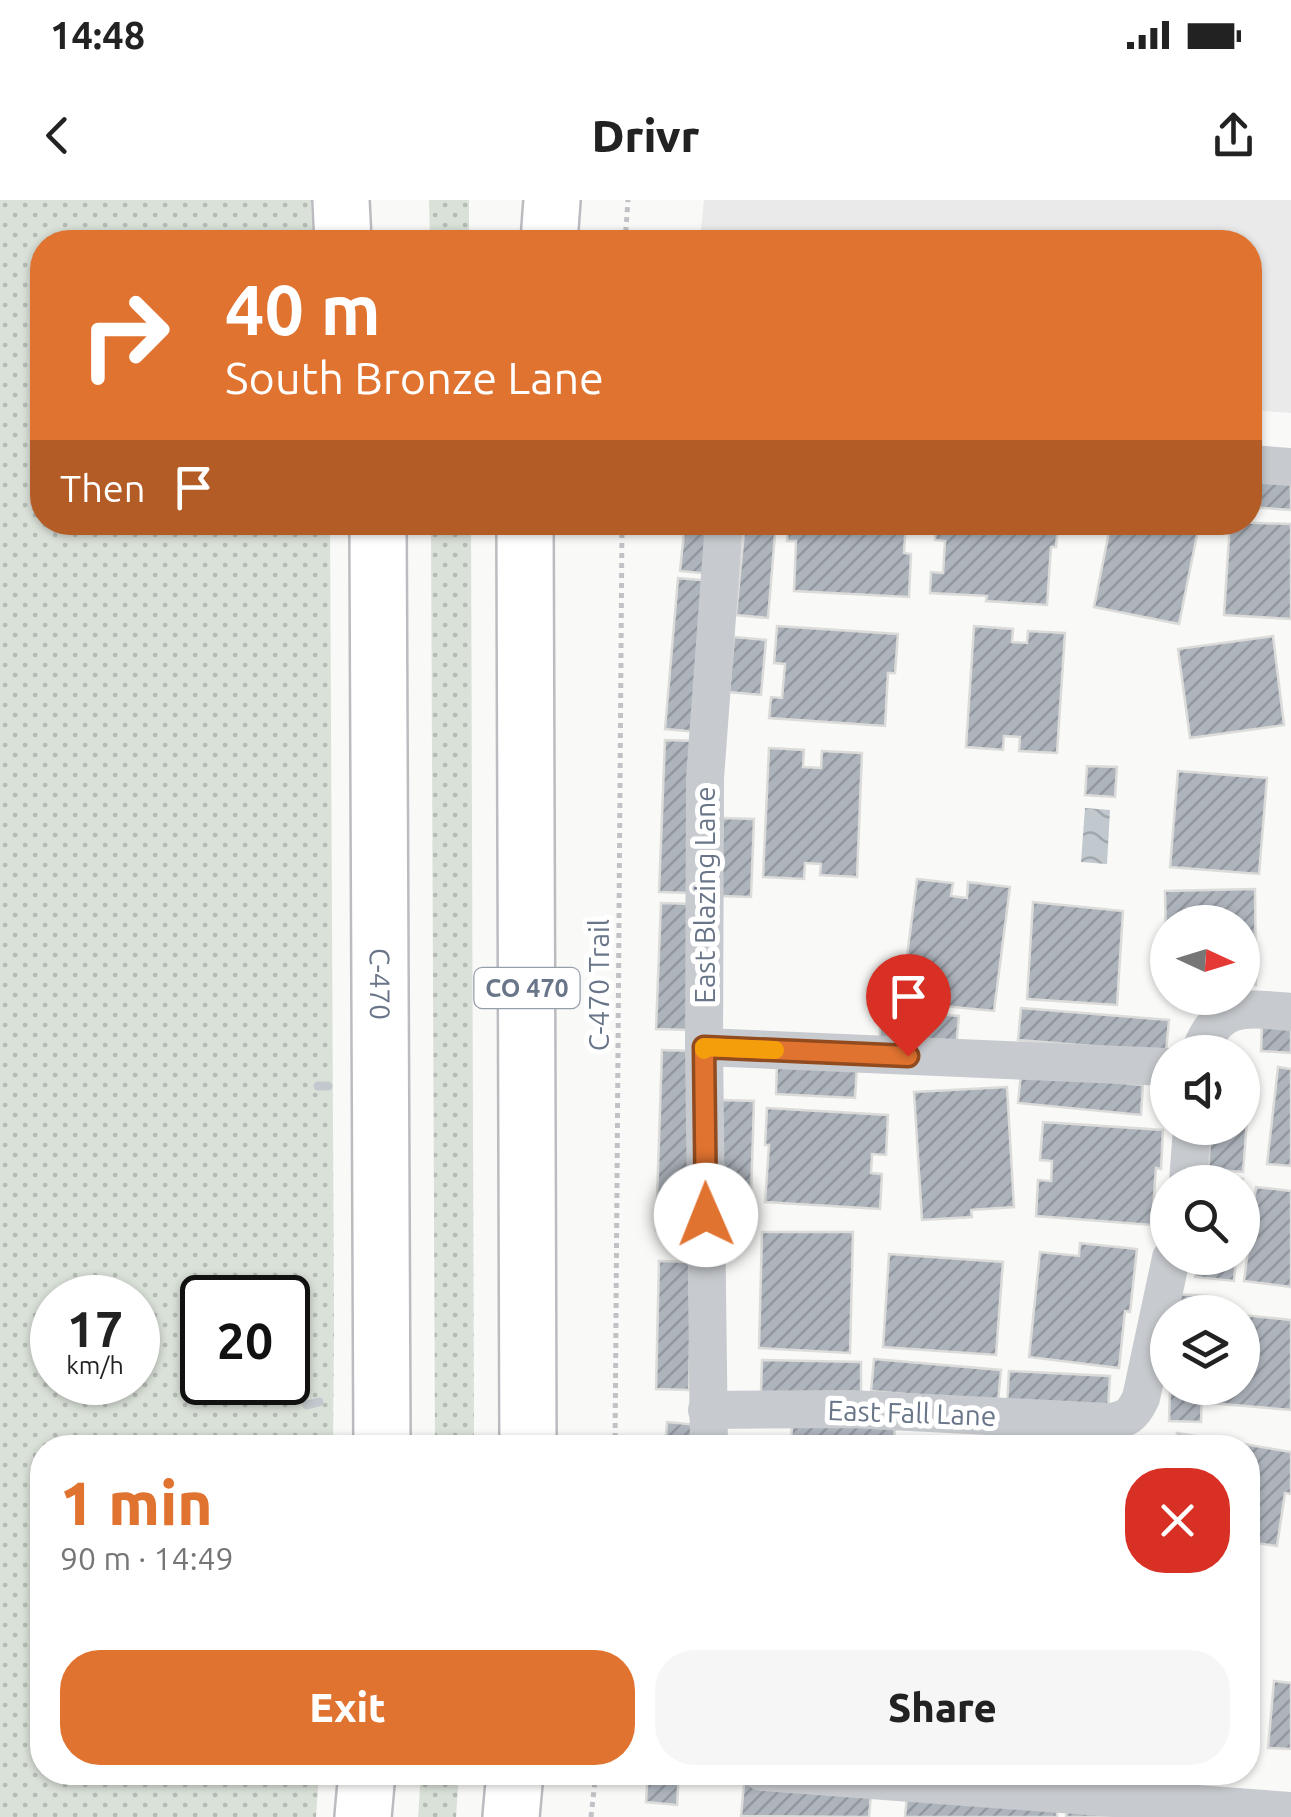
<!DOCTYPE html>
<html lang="en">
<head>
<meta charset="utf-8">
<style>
  body { margin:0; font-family:Ubuntu,sans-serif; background:#f6f6f6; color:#222; height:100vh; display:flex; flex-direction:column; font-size:38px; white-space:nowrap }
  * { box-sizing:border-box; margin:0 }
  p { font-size:32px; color:#767676 }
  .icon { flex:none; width:55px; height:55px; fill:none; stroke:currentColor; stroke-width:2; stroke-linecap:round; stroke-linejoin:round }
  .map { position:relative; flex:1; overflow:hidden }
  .panel { position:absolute; left:30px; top:1235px; width:1230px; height:350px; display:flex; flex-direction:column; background:#fff; border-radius:40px; box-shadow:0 2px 8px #0004 }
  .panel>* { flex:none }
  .banner { position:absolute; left:30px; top:30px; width:1232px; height:305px; border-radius:40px; box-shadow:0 2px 8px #0004; background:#e17330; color:#fff; overflow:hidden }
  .needle { width:65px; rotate:94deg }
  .buttons { position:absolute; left:1150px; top:705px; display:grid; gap:20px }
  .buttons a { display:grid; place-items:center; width:110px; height:110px; border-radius:50%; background:#fff; box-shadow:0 2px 8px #0004; font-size:50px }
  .speed { position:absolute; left:30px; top:1075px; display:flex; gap:20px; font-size:50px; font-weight:700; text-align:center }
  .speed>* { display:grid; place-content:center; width:130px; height:130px; border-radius:50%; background:#fff; box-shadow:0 2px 8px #0004; line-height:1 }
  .speed small { font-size:25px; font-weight:400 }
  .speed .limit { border:5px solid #111; border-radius:15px; background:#fff; color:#111 }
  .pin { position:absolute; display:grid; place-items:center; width:85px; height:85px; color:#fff; margin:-102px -42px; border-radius:50% 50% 50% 0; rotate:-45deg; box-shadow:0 0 10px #0007 }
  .pin .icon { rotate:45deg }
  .me { position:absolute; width:110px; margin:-55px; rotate:359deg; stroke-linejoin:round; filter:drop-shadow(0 0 8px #0008) }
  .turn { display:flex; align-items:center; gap:35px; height:210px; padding:0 30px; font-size:45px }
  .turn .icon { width:130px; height:130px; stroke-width:2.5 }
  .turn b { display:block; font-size:70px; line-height:85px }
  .then { display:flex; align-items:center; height:95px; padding:0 30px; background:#0003; gap:20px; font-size:38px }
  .round { display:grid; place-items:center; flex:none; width:105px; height:105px; border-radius:40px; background:#f6f6f6 }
  .headline { display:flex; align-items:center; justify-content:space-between; height:170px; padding:0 30px }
  h1 { font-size:60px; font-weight:800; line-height:75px; color:#e17330 }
  .primary-button { display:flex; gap:20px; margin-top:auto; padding:20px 30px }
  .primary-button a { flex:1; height:115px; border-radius:40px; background:#e17330; color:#fff; font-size:40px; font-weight:800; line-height:115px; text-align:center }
  .primary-button a+a { background:#f6f6f6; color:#222 }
  .status { display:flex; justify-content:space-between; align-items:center; height:70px; padding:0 50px; background:#fff; direction:ltr }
  .status svg { height:28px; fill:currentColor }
  header { display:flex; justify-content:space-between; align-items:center; height:130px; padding:0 30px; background:#fff; font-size:45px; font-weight:800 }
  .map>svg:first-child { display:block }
  .built { fill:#eaeaea }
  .grass { fill:url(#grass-dots); fill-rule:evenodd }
  .water { fill:url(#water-waves) }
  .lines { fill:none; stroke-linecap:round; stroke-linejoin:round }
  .stream { stroke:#c1c9ce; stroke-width:9 }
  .building { fill:url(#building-hatch); stroke:#dbdbd9; stroke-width:2.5 }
  .highway-casing { stroke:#babcc0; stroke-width:60 }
  .path { stroke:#c1c2c5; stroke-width:5; stroke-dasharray:5 5; stroke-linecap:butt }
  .minor { stroke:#c7cace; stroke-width:38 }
  .highway { stroke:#fff; stroke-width:55 }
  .route-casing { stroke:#924b1f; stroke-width:25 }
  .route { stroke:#e17330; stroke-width:18 }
  .slow { stroke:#f59e0b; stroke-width:18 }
  .labels { text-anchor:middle; stroke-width:10; stroke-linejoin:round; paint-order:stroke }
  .shield { fill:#fff; stroke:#969eac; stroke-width:2.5 }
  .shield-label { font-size:25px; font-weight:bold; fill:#697588 }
  .street-label { font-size:28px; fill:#697588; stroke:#fff }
</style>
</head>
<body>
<div class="status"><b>14:48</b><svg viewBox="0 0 49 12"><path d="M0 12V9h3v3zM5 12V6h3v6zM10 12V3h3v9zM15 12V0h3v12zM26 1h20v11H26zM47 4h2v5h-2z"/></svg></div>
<header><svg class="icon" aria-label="back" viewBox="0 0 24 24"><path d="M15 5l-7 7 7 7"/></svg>Drivr<svg class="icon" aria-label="share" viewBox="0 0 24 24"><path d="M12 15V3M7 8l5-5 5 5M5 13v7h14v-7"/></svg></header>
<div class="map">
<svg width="1291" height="1617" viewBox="0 0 1291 1617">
  <defs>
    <pattern id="grass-dots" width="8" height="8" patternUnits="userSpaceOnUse" patternTransform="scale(2.5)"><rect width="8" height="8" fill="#dae1d8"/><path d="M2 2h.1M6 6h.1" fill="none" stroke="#b5bbb5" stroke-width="1.8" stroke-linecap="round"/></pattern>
    <pattern id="water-waves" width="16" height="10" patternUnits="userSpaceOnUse" patternTransform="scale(2.5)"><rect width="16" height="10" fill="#c1c9ce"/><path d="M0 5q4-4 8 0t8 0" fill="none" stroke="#a1a8ad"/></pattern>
    <pattern id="building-hatch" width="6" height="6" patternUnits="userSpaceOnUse" patternTransform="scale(2.5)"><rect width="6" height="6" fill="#aeb4bc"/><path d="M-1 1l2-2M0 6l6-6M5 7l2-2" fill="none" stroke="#92979f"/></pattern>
  </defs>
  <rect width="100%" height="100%" fill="#f9f9f7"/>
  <polygon class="built" points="704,0 1291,0 1291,213 1250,210 1250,42 700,42"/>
  <g class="grass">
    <path d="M0 0H311L313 42H42V322L330 323 334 1127 333 1247 42 1248V1572L319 1573 316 1617H0ZM52 1098H138V1182H52ZM202 1098H288V1182H202Z"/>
    <polygon points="429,0 469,0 469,42 430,42"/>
    <polygon points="431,323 471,323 474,1248 435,1247"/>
    <polygon points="421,1573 459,1573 456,1617 418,1617"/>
  </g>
  <polygon class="water" points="1085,608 1110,610 1107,664 1081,662"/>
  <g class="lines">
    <g class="stream">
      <polyline points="318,886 328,886"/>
      <polyline points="307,1205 319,1202"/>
    </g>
  </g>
  <g class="building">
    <polygon points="1250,278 1291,282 1291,310 1250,307"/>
    <polygon points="685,322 716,322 711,374 680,371"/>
    <polygon points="745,322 776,322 768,418 736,415"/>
    <polygon points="788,322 906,322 904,353 911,354 909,397 794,391 796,341 787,341"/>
    <polygon points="936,322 1058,322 1056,347 1051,347 1047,405 986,401 987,396 930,393 931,372 943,373 945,341 935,340"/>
    <polygon points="1111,322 1161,322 1198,330 1179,424 1094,407"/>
    <polygon points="1230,322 1291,324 1291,419 1224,415"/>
    <polygon points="678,378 711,381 697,532 665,529"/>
    <polygon points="777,426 898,434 895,473 888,473 885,526 769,518 771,497 782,498 785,464 774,463"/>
    <polygon points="974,426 1013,429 1012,442 1027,443 1028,431 1065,433 1057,553 1019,551 1020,537 1004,536 1003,550 966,547"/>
    <polygon points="1273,436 1284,525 1190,538 1178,449"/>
    <polygon points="734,437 766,440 761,495 729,492"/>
    <polygon points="665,540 696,541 691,693 659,692"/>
    <polygon points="769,548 804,550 803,567 821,568 822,551 862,553 857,677 820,675 821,664 805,663 804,679 763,677"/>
    <polygon points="1087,566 1117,567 1115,597 1085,595"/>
    <polygon points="1178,571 1267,578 1259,674 1170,667"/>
    <polygon points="723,618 754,619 751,697 720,696"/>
    <polygon points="917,679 953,683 951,696 967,698 968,682 1010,687 994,811 901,802"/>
    <polygon points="1255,689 1256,785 1242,785 1242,722 1168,722 1167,787 1165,691"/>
    <polygon points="1033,702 1123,711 1117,805 1027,799"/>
    <polygon points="661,703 693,704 689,830 656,829"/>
    <polygon points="1021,808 1169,820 1166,852 1018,840"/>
    <polygon points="882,809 959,816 956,848 879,841"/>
    <polygon points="1262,826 1291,828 1291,853 1261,851"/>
    <polygon points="662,850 694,851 688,1031 656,1030"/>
    <polygon points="777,863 857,867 855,898 776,894"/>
    <polygon points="1278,867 1291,869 1291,966 1267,964"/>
    <polygon points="1242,869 1251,869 1243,972 1208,969 1211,928 1242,928"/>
    <polygon points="1021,873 1143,885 1141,915 1018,903"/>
    <polygon points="1007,887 1014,1007 971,1010 972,1017 922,1020 914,892"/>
    <polygon points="722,900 754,901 750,1028 718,1027"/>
    <polygon points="767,908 888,915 886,955 872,954 871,973 882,974 880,1009 765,1002 769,945 765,945"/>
    <polygon points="1043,922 1163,930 1161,969 1156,968 1152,1025 1036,1016 1038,980 1051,981 1052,961 1040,960"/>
    <polygon points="1209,976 1243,979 1242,987 1242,982 1208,982"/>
    <polygon points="1256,987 1291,991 1291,1087 1244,1081"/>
    <polygon points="762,1032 853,1032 850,1153 759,1148"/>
    <polygon points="1080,1043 1137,1049 1130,1112 1125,1111 1119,1168 1029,1157 1040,1052 1079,1056"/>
    <polygon points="889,1054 1003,1062 996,1155 883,1147"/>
    <polygon points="1197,1058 1236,1058 1234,1081 1195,1077"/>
    <polygon points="659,1061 692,1062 689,1190 656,1189"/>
    <polygon points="1176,1094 1207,1096 1206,1112 1175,1112"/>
    <polygon points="1242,1115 1291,1120 1291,1210 1210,1203 1212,1188 1242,1188"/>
    <polygon points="874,1159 1001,1170 998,1202 871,1191"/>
    <polygon points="762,1160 861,1162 861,1194 761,1192"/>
    <polygon points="1009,1171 1110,1176 1108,1209 1007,1204"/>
    <polygon points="1170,1188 1202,1188 1201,1222 1169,1221"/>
    <polygon points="667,1222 698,1225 696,1248 665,1248"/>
    <polygon points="792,1222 895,1227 894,1248 791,1248"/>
    <polygon points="1177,1233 1291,1252 1291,1294 1285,1293 1277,1346 1248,1342 1248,1248 1175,1248"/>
    <polygon points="904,1241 1001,1244 1001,1248 904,1248"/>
    <polygon points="1274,1481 1291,1483 1291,1549 1268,1548"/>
    <polygon points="648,1572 679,1572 677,1605 646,1602"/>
    <polygon points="1050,1572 1114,1572 1113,1584 1050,1578"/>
    <polygon points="1157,1572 1227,1572 1226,1579"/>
    <polygon points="744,1584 871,1594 869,1617 741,1616"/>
    <polygon points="907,1596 1057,1608 1057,1617 905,1617"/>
    <polygon points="1067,1608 1175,1617 1066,1617"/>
  </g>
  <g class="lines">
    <g class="highway-casing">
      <g id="highway">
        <polyline points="341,0 343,42"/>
        <polyline points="549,42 552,0"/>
        <path id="s1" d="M378 322 382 1248"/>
        <polyline points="525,322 528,1248"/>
        <polyline points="363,1617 367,1572"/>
        <polyline points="511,1617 515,1572"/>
      </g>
    </g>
    <g class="path">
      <polyline points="625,42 628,0"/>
      <polyline points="615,1248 622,322"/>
      <polyline points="591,1617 596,1572"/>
    </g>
    <g class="minor">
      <polyline points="1250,264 1291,267"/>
      <polyline points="704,847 1168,867"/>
      <path d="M1200 852C1218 802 1245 808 1291 812"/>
      <polyline points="1188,982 1192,928"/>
      <path d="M707 1210 850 1209 1108 1222C1127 1220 1133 1215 1141 1198L1171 1058"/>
      <polyline points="709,1248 704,847 705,578 724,322"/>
      <polyline points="762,1572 1291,1611"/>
    </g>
    <use href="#highway" class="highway"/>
  </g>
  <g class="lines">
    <g class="route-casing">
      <polyline id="route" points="706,1015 704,847 908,856"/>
    </g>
    <use href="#route" class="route"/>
    <polyline class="slow" points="704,850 704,847 775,850"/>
  </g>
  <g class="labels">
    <rect class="shield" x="474.5" y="768" width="105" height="40" rx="8"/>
    <g class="shield-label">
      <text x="527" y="797">CO 470</text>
    </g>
    <g class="street-label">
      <text transform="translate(705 695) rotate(-90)" y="10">East Blazing Lane</text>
      <text dy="10" stroke="none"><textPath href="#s1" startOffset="462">C-470</textPath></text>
      <text transform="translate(599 785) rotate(-90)" y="10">C-470 Trail</text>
      <text transform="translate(912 1213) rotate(2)" y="10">East Fall Lane</text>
    </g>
  </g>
</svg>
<div class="buttons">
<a><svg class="needle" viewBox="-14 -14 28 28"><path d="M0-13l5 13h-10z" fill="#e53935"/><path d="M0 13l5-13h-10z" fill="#767676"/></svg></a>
<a><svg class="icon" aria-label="sound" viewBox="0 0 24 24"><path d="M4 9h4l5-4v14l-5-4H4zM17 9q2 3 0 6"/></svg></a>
<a><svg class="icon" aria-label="search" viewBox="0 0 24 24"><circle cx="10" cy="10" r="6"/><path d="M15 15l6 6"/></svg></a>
<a><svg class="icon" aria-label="layers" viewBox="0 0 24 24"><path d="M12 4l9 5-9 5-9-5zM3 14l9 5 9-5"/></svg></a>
</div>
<div class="speed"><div>17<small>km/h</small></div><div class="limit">20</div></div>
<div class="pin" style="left:908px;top:856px;background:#d93025"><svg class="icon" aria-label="arrive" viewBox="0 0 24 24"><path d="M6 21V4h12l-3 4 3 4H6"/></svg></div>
<svg class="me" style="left:706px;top:1015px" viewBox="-20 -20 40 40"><circle r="19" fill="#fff"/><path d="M0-13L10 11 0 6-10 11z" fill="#e17330"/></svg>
<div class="banner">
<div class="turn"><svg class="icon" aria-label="right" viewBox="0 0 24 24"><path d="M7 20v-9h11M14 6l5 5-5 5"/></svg><div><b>40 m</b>South Bronze Lane</div></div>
<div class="then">Then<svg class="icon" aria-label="arrive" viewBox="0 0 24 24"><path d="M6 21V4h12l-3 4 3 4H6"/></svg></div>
</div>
<section class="panel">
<div class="headline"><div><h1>1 min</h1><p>90 m · 14:49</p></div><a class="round" style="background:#d93025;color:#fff"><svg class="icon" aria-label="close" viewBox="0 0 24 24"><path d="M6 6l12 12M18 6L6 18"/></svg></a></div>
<div class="primary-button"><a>Exit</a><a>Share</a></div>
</section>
</div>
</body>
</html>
